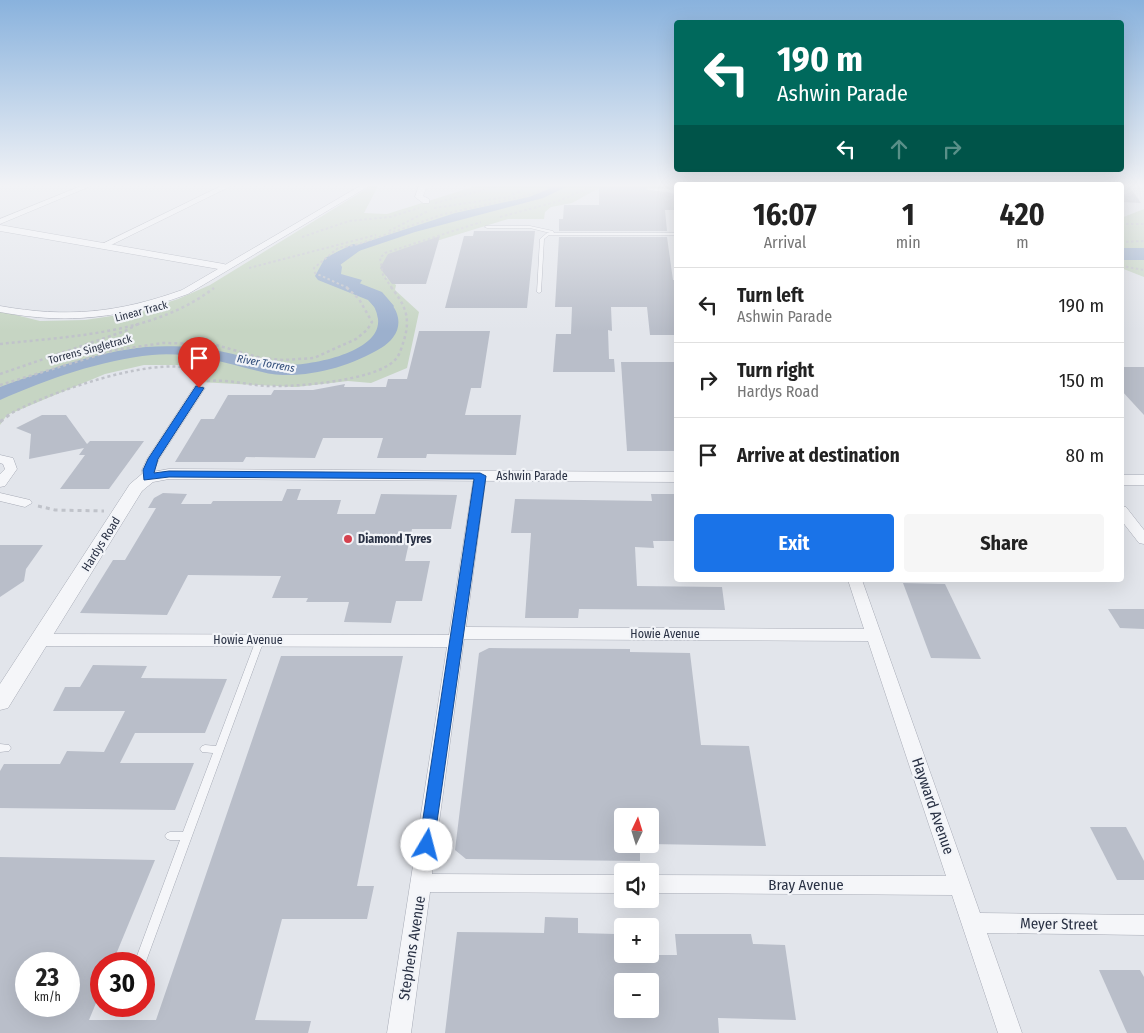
<!DOCTYPE html>
<html lang="en">
<head>
<meta charset="utf-8">
<style>
  body { margin:0; font-family:"Fira Sans Condensed",sans-serif; background:#f6f6f6; color:#222; height:100vh; display:flex; flex-direction:column; font-size:19px; white-space:nowrap }
  * { box-sizing:border-box; margin:0 }
  p { font-size:16px; color:#767676 }
  .icon { flex:none; width:28px; height:28px; fill:none; stroke:currentColor; stroke-width:2; stroke-linecap:round; stroke-linejoin:round }
  .map { position:relative; flex:1; overflow:hidden }
  .details { position:absolute; left:674px; top:182px; width:450px; height:400px; display:flex; flex-direction:column; background:#fff; border-radius:5px; box-shadow:0 5px 20px #0002 }
  .details>* { flex:none }
  .hud { position:absolute; left:674px; top:20px; width:450px; height:152px; border-radius:5px; box-shadow:0 5px 20px #0002; background:#00695c; color:#fff; overflow:hidden }
  .needle { width:32px; rotate:4deg }
  .fabs { position:absolute; left:614px; top:808px; display:grid; gap:10px }
  .fabs a { display:grid; place-items:center; width:45px; height:45px; border-radius:5px; background:#fff; box-shadow:0 5px 20px #0002; font-size:25px }
  .speed { position:absolute; left:15px; top:952px; display:flex; gap:10px; font-size:25px; font-weight:700; text-align:center }
  .speed>* { display:grid; place-content:center; width:65px; height:65px; border-radius:50%; background:#fff; box-shadow:0 5px 20px #0002; line-height:1 }
  .speed small { font-size:12px; font-weight:400 }
  .speed .limit { border:8px solid #d22; background:#fff; color:#111 }
  .pin { position:absolute; display:grid; place-items:center; width:42px; height:42px; color:#fff; margin:-51px -21px; border-radius:50% 50% 50% 0; rotate:-45deg; box-shadow:0 0 5px #0007 }
  .pin .icon { rotate:45deg }
  .me { position:absolute; width:55px; margin:-28px; rotate:8deg; stroke-linejoin:round; filter:drop-shadow(0 0 4px #0008) }
  .turn { display:flex; align-items:center; gap:18px; height:105px; padding:0 20px; font-size:22px }
  .turn .icon { width:65px; height:65px; stroke-width:2.5 }
  .turn b { display:block; font-size:35px; line-height:42px }
  .lanes { display:flex; align-items:center; height:48px; padding:0 20px; background:#0003; justify-content:center; gap:25px; direction:ltr }
  .lanes .off { opacity:.35 }
  .eta { display:flex; justify-content:space-evenly; align-items:center; height:85px; text-align:center }
  .eta b { font-size:30px; font-weight:700; line-height:35px }
  .primary-button { display:flex; gap:10px; margin-top:auto; padding:10px 20px }
  .primary-button a { flex:1; height:58px; border-radius:5px; background:#1a73e8; color:#fff; font-size:20px; font-weight:700; line-height:58px; text-align:center }
  .primary-button a+a { background:#f6f6f6; color:#222 }
  ul { padding:0; list-style:none }
  li { display:flex; align-items:center; gap:15px; height:75px; padding:0 20px; border-top:1px solid #e0e0e0 }
  li div { flex:1 }
  li b { display:block; font-size:19px }
  li em { font-style:normal }
  .map>svg:first-child { display:block }
  .green { fill:#c6d5c3 }
  .water { fill:#9cb0cd }
  .lines { fill:none; stroke-linecap:round; stroke-linejoin:round }
  .river { fill:#9cb0cd; fill-rule:evenodd }
  .building { fill:#b9bec9; fill-rule:evenodd }
  .service-casing { stroke:#a7abb6; stroke-width:1 }
  .minor-casing { stroke:#a7abb6; stroke-width:1 }
  .tertiary-casing { stroke:#a7abb6; stroke-width:1 }
  .path-far2 { stroke:#c0c3ca; stroke-width:2; stroke-dasharray:2.5 2.5; stroke-linecap:butt }
  .path-far1 { stroke:#c0c3ca; stroke-width:2.5; stroke-dasharray:3 3; stroke-linecap:butt }
  .path { stroke:#c0c3ca; stroke-width:3; stroke-dasharray:4 4; stroke-linecap:butt }
  .service { fill:#f5f6f9; fill-rule:evenodd }
  .minor { fill:#f5f6f9; fill-rule:evenodd }
  .tertiary { fill:#f5f6f9; fill-rule:evenodd }
  .route { fill:#1a73e8; stroke:#114b97 }
  .poi-dot { fill:#d5424f; stroke:#f2f4f8; stroke-width:2 }
  .labels { text-anchor:middle; stroke-width:4.5; stroke-linejoin:round; paint-order:stroke }
  .far-street-label { font-size:11px; fill:#293144; stroke:#f2f4f8 }
  .far-water-label { font-size:11px; font-style:italic; fill:#314d7a; stroke:#f2f4f8 }
  .street-label { font-size:12px; fill:#293144; stroke:#f2f4f8 }
  .poi-label { font-size:12px; font-weight:bold; fill:#293144; stroke:#f2f4f8; text-anchor:start }
  .near-street-label { font-size:15px; fill:#293144; stroke:#f2f4f8 }
</style>
</head>
<body>
<div class="map">
<svg width="1144" height="1033" viewBox="0 0 1144 1033">
  <rect width="100%" height="100%" fill="#e2e5eb"/>
  <g class="green">
    <polygon points="371,186 378,186 364,213 387,214 476,186 676,186 676,189 599,188 572,203 551,207 545,212 544,219 508,219 394,254 386,277 396,285 395,290 419,312 407,368 371,383 348,381 296,387 199,382 206,369 198,365 144,365 105,374 7,415 0,425 0,311 40,321 85,320 138,312 178,299 210,285"/>
    <polygon points="1144,209 1144,277 1121,268 1121,218"/>
  </g>
  <g class="water">
    <path d="M556 186H568L543 198 415 232 347 255 339 262 342 267 341 274 362 280 359 285C374 291 392 298 397 314 402 329 393 341 381 348 353 365 316 376 283 375 269 375 255 370 242 367 213 359 182 352 152 355 101 360 48 379 0 400V387C47 370 96 352 146 347 175 345 205 347 233 354 248 358 264 365 280 365 305 367 382 354 378 319 374 285 330 287 321 270L329 257 339 251 455 213 529 197Z"/>
    <rect x="1121" y="248" width="23" height="12"/>
  </g>
  <g class="lines">
    <polygon class="river" points="353,244 359,245 362,249 340,265 336,274 382,292 394,306 391,310 384,312 377,310 368,300 318,280 315,276 325,258"/>
  </g>
  <g class="building">
    <polygon points="1121,186 1129,186 1141,203 1121,202"/>
    <polygon points="599,187 647,187 648,190 675,193 676,210 665,210 667,231 559,231 559,219 563,219 564,205 599,205"/>
    <polygon points="474,231 535,231 527,308 445,308 464,236 473,236"/>
    <polygon points="440,236 426,284 392,284 380,268 388,254"/>
    <polygon points="559,237 667,237 673,280 676,280 676,335 650,335 647,307 611,307 612,331 608,330 609,359 614,359 615,372 553,372 556,334 571,334 572,307 555,307"/>
    <polygon points="419,331 490,331 481,388 471,388 465,415 521,415 516,455 427,454 426,458 377,458 383,438 323,438 315,458 246,457 243,462 175,462 201,419 214,419 228,395 271,395 274,390 313,390 345,384 344,387 386,387 388,379 407,379"/>
    <polygon points="621,362 676,362 676,451 627,451"/>
    <polygon points="1121,367 1144,367 1144,415 1121,390"/>
    <polygon points="42,415 66,415 87,444 90,441 144,441 109,489 60,489 85,455 79,455 84,448 29,459 31,434 16,428"/>
    <polygon points="287,489 301,489 297,500 341,500 337,514 375,514 381,494 457,495 451,529 412,529 405,561 430,561 422,601 396,601 391,623 344,622 349,602 306,602 308,598 272,598 281,576 188,575 167,615 80,613 113,560 125,560 156,508 148,508 154,498 163,493 187,494 181,504 211,504 213,501 282,501"/>
    <polygon points="651,494 676,494 676,541 653,541 654,548 635,547 637,586 722,587 725,610 579,609 578,618 525,618 531,533 511,533 515,499 652,501"/>
    <polygon points="0,545 43,545 26,569 24,581 0,597"/>
    <polygon points="903,583 945,584 981,659 931,658"/>
    <polygon points="1108,609 1144,609 1144,629 1120,628"/>
    <polygon points="489,648 630,649 630,652 690,653 701,745 749,746 766,846 650,844 650,816 622,816 622,844 640,844 640,861 466,859 455,850 479,653"/>
    <path d="M281 656H403L357 886H374L367 919H282L255 1020 311 1021 308 1033H0V857L155 860 112 964H101V991L89 1020H156ZM26 964H69V1006H26Z"/>
    <polygon points="93,665 147,666 141,678 227,679 205,733 135,733 120,763 194,763 175,810 0,808 0,771 4,764 60,764 67,751 104,752 125,711 53,711 65,687 80,687"/>
    <polygon points="1090,827 1126,827 1144,861 1144,880 1117,880"/>
    <path d="M545 917 578 918V933L616 934V955H677L675 934H751L753 944 785 945 796 1020 718 1018 719 1033H445L457 932 544 933ZM622 981H650V1009H622Z"/>
    <polygon points="1099,970 1140,970 1144,977 1144,1033 1127,1033"/>
  </g>
  <g class="lines">
    <g class="service-casing">
      <g id="service">
        <polygon points="486,226 530,226 553,231 554,233 676,233 676,235 549,235 544,239 541,292 539,293 537,292 540,239 547,233 550,233 530,228 487,228 485,227"/>
        <polygon points="260,637 263,638 264,640 145,964 144,966 144,964 134,964 180,840 170,840 167,839 165,836 167,833 170,832 183,832 213,753 202,752 200,749 202,746 205,745 216,746 256,640 257,638"/>
        <polygon points="0,744 9,745 11,748 9,751 0,752"/>
      </g>
    </g>
    <g class="minor-casing">
      <g id="minor">
        <polygon points="81,186 91,186 0,224 0,219"/>
        <polygon points="221,186 231,186 105,248 98,246"/>
        <path d="M360 186H369L188 294C122 318 69 325 0 312V306C67 318 118 313 182 290Z"/>
        <polygon points="419,186 427,186 423,196 429,199 429,203 423,203 415,197"/>
        <polygon points="199,385 205,388 159,459 154,470 155,478 148,482 143,481 142,470 147,459 195,386"/>
        <polygon points="0,455 13,458 17,469 5,486 0,487 0,474 5,469 3,464 0,463"/>
        <polygon points="480,472 486,476 466,627 864,629 848,580 862,580 980,913 1144,915 1144,935 987,933 1022,1033 998,1033 952,895 650,893 650,875 946,876 868,641 464,639 432,874 622,875 622,893 430,892 411,1033 387,1033 447,647 40,646 34,644 32,640 34,636 40,634 449,635 474,476"/>
        <polygon points="0,493 30,500 32,503 25,507 0,501"/>
        <polygon points="1121,506 1126,507 1144,530 1144,544 1139,543 1121,520"/>
      </g>
    </g>
    <g class="tertiary-casing">
      <g id="tertiary">
        <polygon points="0,225 224,264 230,267 224,270 0,231"/>
        <polygon points="169,469 676,472 676,482 169,479 153,482 142,491 8,708 0,710 0,684 130,484 142,474"/>
        <rect x="1121" y="475" width="23" height="10"/>
      </g>
    </g>
    <g class="path-far2">
      <polyline points="651,186 676,189"/>
      <polyline points="435,203 498,186"/>
      <polyline points="434,208 508,197 531,186"/>
      <polyline points="500,217 559,201 593,186"/>
      <polyline points="1121,224 1144,224"/>
      <polyline points="389,231 428,211"/>
      <polyline points="302,237 349,221 390,217 419,208"/>
      <polyline points="1121,242 1144,241"/>
      <polyline points="1121,266 1144,270"/>
      <polyline points="249,268 376,235"/>
      <polyline points="348,288 315,273 314,268 338,248 359,244 444,214 529,195 554,186"/>
      <polyline points="392,288 383,275 380,258 385,253 481,222"/>
    </g>
    <g class="path-far1">
      <path d="M0 344C72 336 154 334 214 288"/>
      <polyline points="0,374 125,331 140,323"/>
      <path d="M207 381C228 379 247 385 268 386 296 387 375 381 395 360 400 355 402 346 404 340 411 317 405 305 391 287"/>
      <polyline points="0,385 115,350 163,343 213,344 261,358 284,360 314,358 356,339 367,330 372,322 359,299 346,287"/>
      <path d="M7 416C37 396 171 348 201 374V379"/>
    </g>
    <g class="path">
      <polyline points="0,422 9,415"/>
      <polyline points="38,506 55,510 104,511"/>
    </g>
    <use href="#service" class="service"/>
    <use href="#minor" class="minor"/>
    <use href="#tertiary" class="tertiary"/>
  </g>
  <linearGradient id="sky" x2="0" y2="1"><stop stop-color="#89b2dd"/><stop offset="0.56" stop-color="#f2f3f6"/><stop offset="1" stop-color="#f2f3f6" stop-opacity="0"/></linearGradient>
  <rect width="1144" height="331" fill="url(#sky)"/>
  <polygon class="route" points="196,386 204,388 158,459 154,473 169,471 480,473 486,476 433,850 427,853 421,850 419,845 474,479 169,477 144,480 143,470 148,459"/>
  <circle class="poi-dot" cx="348" cy="539" r="5"/>
  <g class="labels">
    <g class="far-street-label">
      <text transform="translate(141 311) rotate(-15)" y="4">Linear Track</text>
      <text transform="translate(90 349) rotate(-15)" y="4">Torrens Singletrack</text>
    </g>
    <g class="far-water-label">
      <text transform="translate(266 363) rotate(10)" y="4">River Torrens</text>
    </g>
    <g class="street-label">
      <text x="532" y="480">Ashwin Parade</text>
      <text transform="translate(101 544) rotate(-58)" y="4">Hardys Road</text>
      <text x="665" y="638">Howie Avenue</text>
      <text x="248" y="644">Howie Avenue</text>
    </g>
    <g class="poi-label">
      <text x="358" y="543">Diamond Tyres</text>
    </g>
    <g class="near-street-label">
      <text transform="translate(933 806) rotate(71)" y="5">Hayward Avenue</text>
      <text x="806" y="890">Bray Avenue</text>
      <text transform="translate(1059 924) rotate(1)" y="5">Meyer Street</text>
      <text transform="translate(412 948) rotate(-81)" y="5">Stephens Avenue</text>
    </g>
  </g>
</svg>
<div class="fabs">
<a><svg class="needle" viewBox="-14 -14 28 28"><path d="M0-13l5 13h-10z" fill="#e53935"/><path d="M0 13l5-13h-10z" fill="#767676"/></svg></a>
<a><svg class="icon" aria-label="sound" viewBox="0 0 24 24"><path d="M4 9h4l5-4v14l-5-4H4zM17 9q2 3 0 6"/></svg></a>
<a>+</a>
<a>−</a>
</div>
<div class="speed"><div>23<small>km/h</small></div><div class="limit">30</div></div>
<div class="pin" style="left:199px;top:388px;background:#d93025"><svg class="icon" aria-label="arrive" viewBox="0 0 24 24"><path d="M6 21V4h12l-3 4 3 4H6"/></svg></div>
<svg class="me" style="left:427px;top:845px" viewBox="-20 -20 40 40"><circle r="19" fill="#fff"/><path d="M0-13L10 11 0 6-10 11z" fill="#1a73e8"/></svg>
<div class="hud">
<div class="turn"><svg class="icon" aria-label="left" viewBox="0 0 24 24"><path d="M17 20v-9H6M10 6l-5 5 5 5"/></svg><div><b>190 m</b>Ashwin Parade</div></div>
<div class="lanes"><svg class="icon" aria-label="left" viewBox="0 0 24 24"><path d="M17 20v-9H6M10 6l-5 5 5 5"/></svg><svg class="icon off" aria-label="ahead" viewBox="0 0 24 24"><path d="M12 20V5M6 11l6-6 6 6"/></svg><svg class="icon off" aria-label="right" viewBox="0 0 24 24"><path d="M7 20v-9h11M14 6l5 5-5 5"/></svg></div>
</div>
<section class="details">
<div class="eta">
<div><b>16:07</b><p>Arrival</p></div>
<div><b>1</b><p>min</p></div>
<div><b>420</b><p>m</p></div>
</div>
<ul>
<li><svg class="icon" aria-label="left" viewBox="0 0 24 24"><path d="M17 20v-9H6M10 6l-5 5 5 5"/></svg><div><b>Turn left</b><p>Ashwin Parade</p></div><em>190 m</em></li>
<li><svg class="icon" aria-label="right" viewBox="0 0 24 24"><path d="M7 20v-9h11M14 6l5 5-5 5"/></svg><div><b>Turn right</b><p>Hardys Road</p></div><em>150 m</em></li>
<li><svg class="icon" aria-label="arrive" viewBox="0 0 24 24"><path d="M6 21V4h12l-3 4 3 4H6"/></svg><div><b>Arrive at destination</b></div><em>80 m</em></li>
</ul>
<div class="primary-button"><a>Exit</a><a>Share</a></div>
</section>
</div>
</body>
</html>
